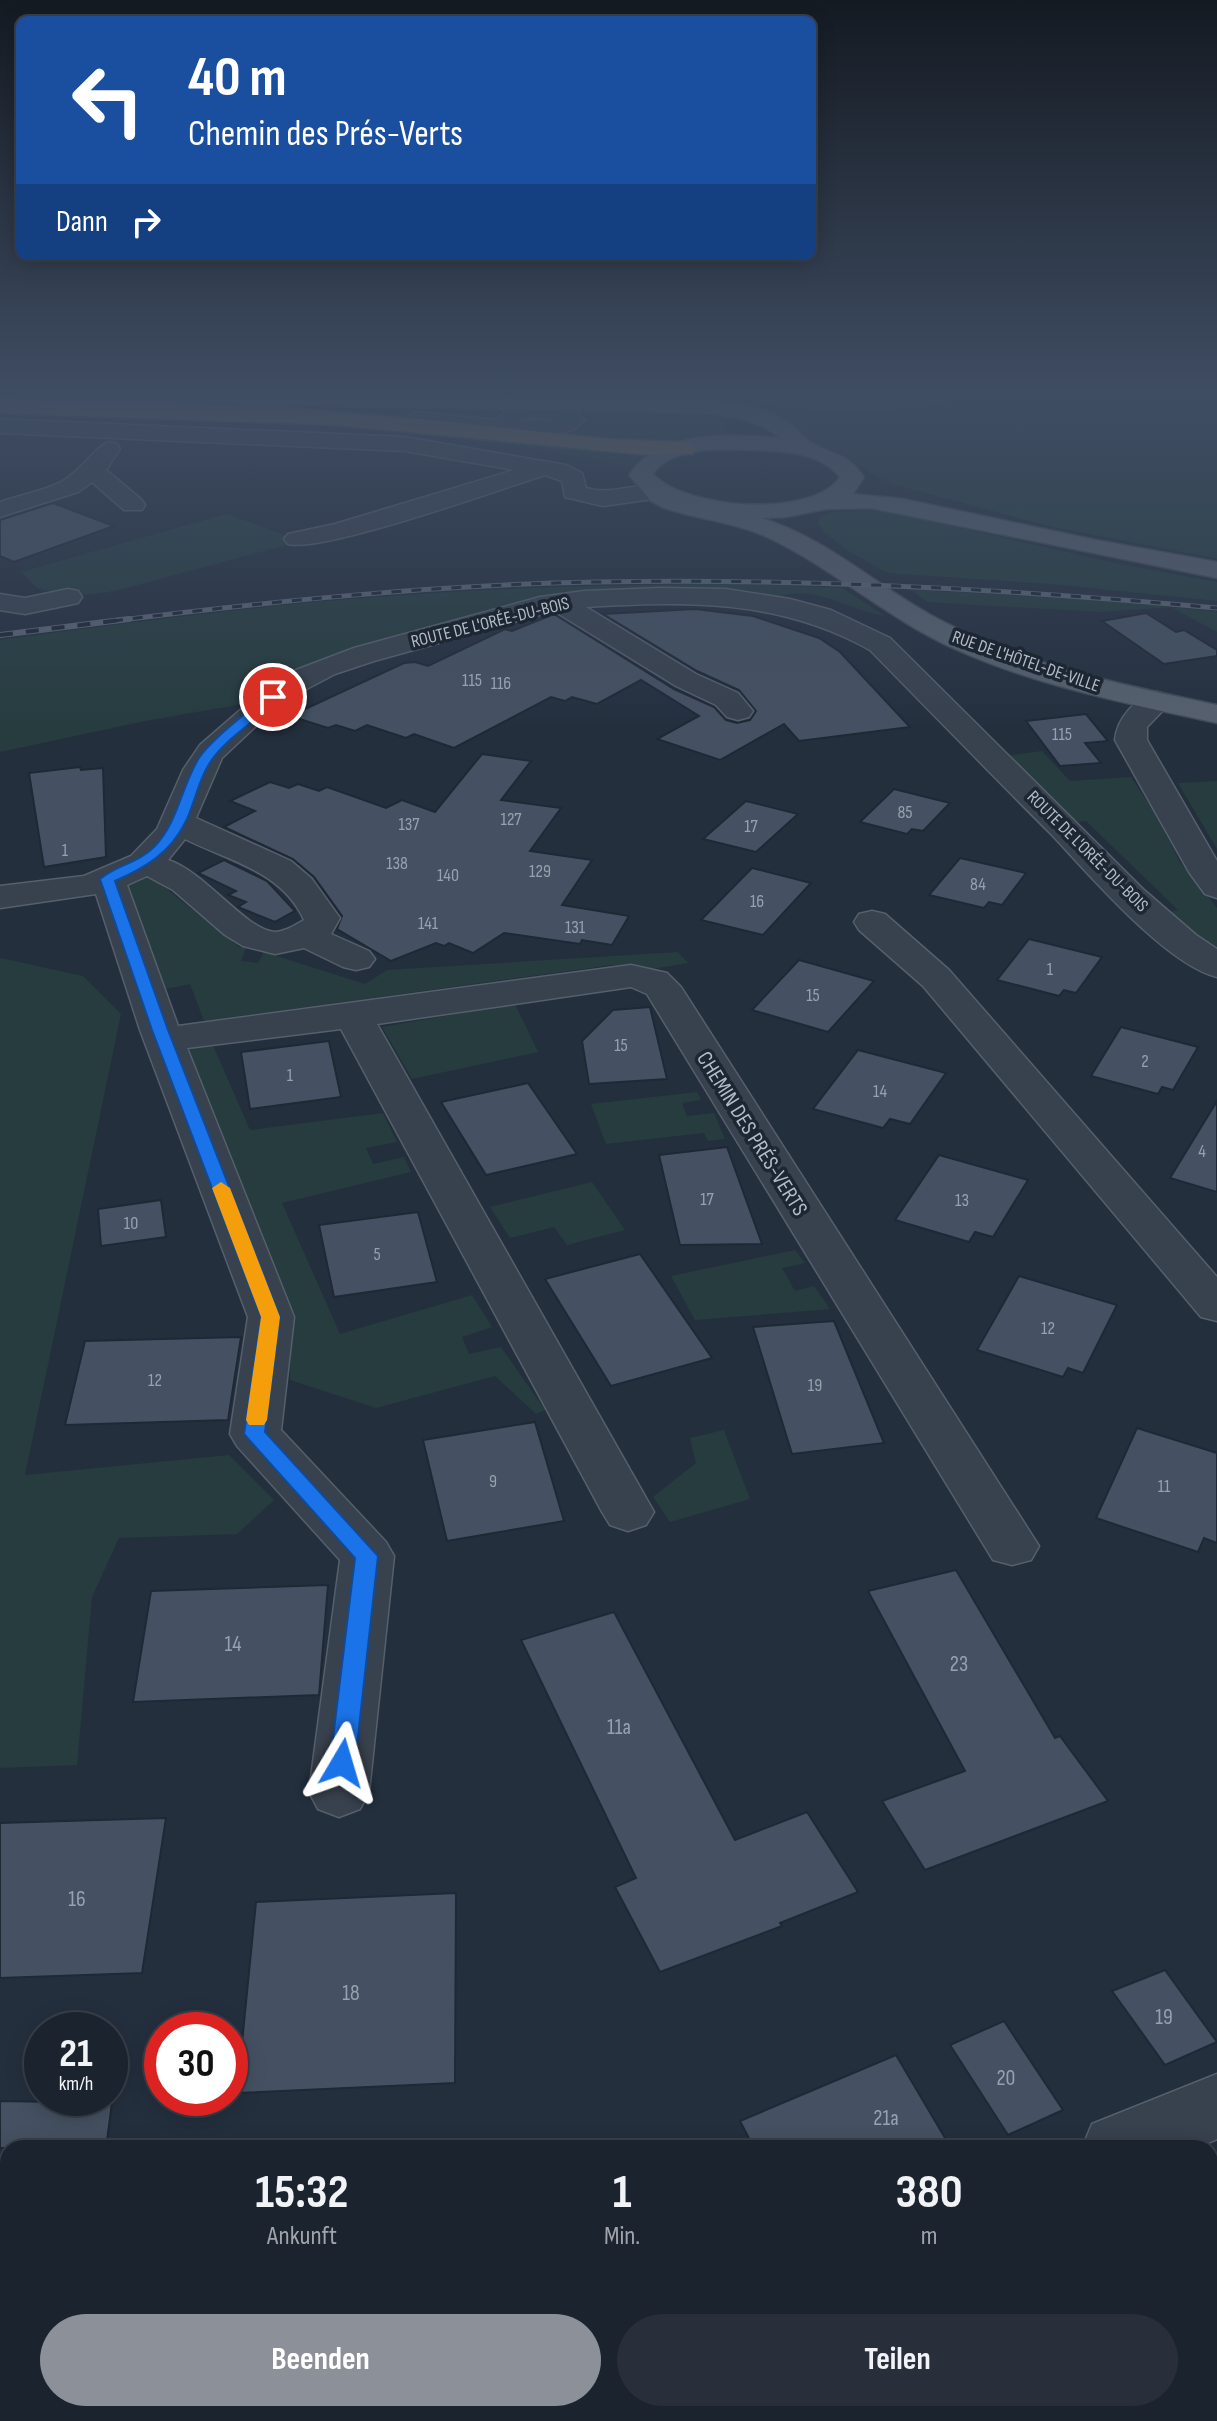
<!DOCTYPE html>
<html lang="de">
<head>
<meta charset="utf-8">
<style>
  body { margin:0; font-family:"Sofia Sans Condensed",sans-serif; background:#282f3a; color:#f1f3f6; height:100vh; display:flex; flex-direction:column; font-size:30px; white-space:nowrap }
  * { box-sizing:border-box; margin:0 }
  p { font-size:26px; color:#a0a4aa }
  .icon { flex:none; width:44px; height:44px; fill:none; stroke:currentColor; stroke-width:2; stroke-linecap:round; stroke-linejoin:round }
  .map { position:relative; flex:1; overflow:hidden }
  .drawer { position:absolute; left:0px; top:2140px; width:1218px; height:282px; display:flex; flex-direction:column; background:#1b232e; border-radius:24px 24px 0 0; box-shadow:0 4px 20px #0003,0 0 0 2px #39404a }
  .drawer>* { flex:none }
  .banner { position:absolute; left:16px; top:16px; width:800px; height:244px; border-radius:12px; box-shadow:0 4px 20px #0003,0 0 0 2px #39404a; background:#1a4fa0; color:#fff; overflow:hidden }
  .speed { position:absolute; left:24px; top:2012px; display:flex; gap:16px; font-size:40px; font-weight:700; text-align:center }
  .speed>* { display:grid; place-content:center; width:104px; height:104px; border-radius:50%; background:#1b232e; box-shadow:0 4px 20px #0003,0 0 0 2px #39404a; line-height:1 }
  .speed small { font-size:20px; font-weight:400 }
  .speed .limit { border:12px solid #d22; background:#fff; color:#111 }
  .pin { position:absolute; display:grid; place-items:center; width:68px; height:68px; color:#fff; margin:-34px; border:4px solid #fff; border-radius:50%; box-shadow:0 2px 8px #0007 }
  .me { position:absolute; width:88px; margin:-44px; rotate:7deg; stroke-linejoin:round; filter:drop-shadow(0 0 6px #0008) }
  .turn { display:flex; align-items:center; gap:28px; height:168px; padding:0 40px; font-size:36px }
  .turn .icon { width:104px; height:104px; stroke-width:2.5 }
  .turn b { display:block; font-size:56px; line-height:68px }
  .then { display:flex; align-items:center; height:76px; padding:0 40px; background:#0003; gap:16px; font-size:30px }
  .eta { display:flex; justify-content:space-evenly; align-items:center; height:136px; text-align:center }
  .eta b { font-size:48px; font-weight:700; line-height:56px }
  .button { display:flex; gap:16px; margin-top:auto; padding:16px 40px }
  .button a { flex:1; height:92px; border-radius:48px; background:#8c9099; color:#fff; font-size:32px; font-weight:700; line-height:92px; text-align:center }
  .button a+a { background:#282f3a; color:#f1f3f6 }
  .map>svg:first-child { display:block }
  .green { fill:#263c3f }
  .building { fill:#455162; stroke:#1f2835; stroke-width:2 }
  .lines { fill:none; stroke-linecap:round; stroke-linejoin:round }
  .minor-casing { stroke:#565f6c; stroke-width:3 }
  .major-casing { stroke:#414a57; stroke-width:3 }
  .highway-casing { stroke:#434c59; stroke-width:3 }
  .minor { fill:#38414e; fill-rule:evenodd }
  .major { fill:#56606e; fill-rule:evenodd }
  .highway { fill:#746855; fill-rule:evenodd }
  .rail-far1-casing { stroke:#5a6575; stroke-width:5 }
  .rail-casing { stroke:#5a6575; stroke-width:6 }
  .rail-far1 { stroke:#1d2633; stroke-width:3; stroke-dasharray:10; stroke-linecap:butt }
  .rail { stroke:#1d2633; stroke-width:4; stroke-dasharray:13; stroke-linecap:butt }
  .route { fill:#1a73e8; stroke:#114b97; stroke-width:2 }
  .slow { fill:#f59e0b }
  .labels { text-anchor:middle; stroke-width:7; stroke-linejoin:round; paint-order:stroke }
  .far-street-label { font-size:18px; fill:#b4bcc9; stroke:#1d2633 }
  .number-label { font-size:18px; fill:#98a1af }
  .street-label { font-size:22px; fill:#b4bcc9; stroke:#1d2633 }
  .near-number-label { font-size:22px; fill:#98a1af }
</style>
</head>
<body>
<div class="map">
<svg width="1217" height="2421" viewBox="0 0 1217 2421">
  <rect width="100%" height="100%" fill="#242f3e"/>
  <g class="green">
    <polygon points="696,392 749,392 801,406 957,392 1217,392 1217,559 1048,526 900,486 881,479 839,452 815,445 790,423 776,417 697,398"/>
    <path d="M612 407 693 412 724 422 727 429C698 463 572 436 532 430 550 428 582 439 593 420 589 406 575 412 564 410Z"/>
    <polygon points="388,428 655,454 637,468 538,449"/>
    <polygon points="882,510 1115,563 1217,582 1217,601 1051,584 887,573 847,550 824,532 818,524 820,517 832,512"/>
    <polygon points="226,514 297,539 287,545 115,591 68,597 37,588 21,572"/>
    <path d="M748 584 842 588 885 616C850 611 813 582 775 598L587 594 280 682 238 705 145 721 0 752V640C130 623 260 605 391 596 510 587 629 584 748 584Z"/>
    <path d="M912 590C1011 595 1115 600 1217 612V632L1171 607 1102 612 927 602Z"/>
    <polygon points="1042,751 1070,781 1131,777 1155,813 1180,862 1217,908 1217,953 1164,913 1178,910 1086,821 1068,824 1006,756"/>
    <polygon points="1217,781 1217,849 1178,783"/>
    <polygon points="144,877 153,878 239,947 246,948 241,961 258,963 264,952 365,984 387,970 678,952 688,963 653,969 612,965 204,1021 190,984 155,991 125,891 130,880"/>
    <polygon points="0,958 83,976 121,1014 25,1475 229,1455 274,1500 237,1534 119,1538 92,1597 77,1765 0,1768"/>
    <polygon points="515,1004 538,1052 412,1079 382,1027"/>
    <polygon points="212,1043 250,1130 383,1113 397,1142 366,1148 373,1164 404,1157 411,1172 282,1203 340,1334 472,1295 492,1327 462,1337 469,1354 501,1347 545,1410 536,1414 495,1376 376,1408 290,1380 291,1337 179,1048"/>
    <polygon points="697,1092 701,1100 682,1103 687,1116 714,1113 725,1139 708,1141 704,1133 606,1144 591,1104"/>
    <polygon points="592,1182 625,1230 567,1245 554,1227 510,1238 490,1207"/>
    <polygon points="795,1250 805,1263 782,1268 795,1291 814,1286 830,1309 695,1320 671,1276"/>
    <polygon points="724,1430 750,1499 670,1522 653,1497 696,1463 690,1438"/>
  </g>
  <g class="building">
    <polygon points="53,503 114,526 14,562 0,556 0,520"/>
    <polygon points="695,609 753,616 819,638 840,652 910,727 799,741 784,724 720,760 657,739 699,716 641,680 597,704 572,697 565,701 551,697 454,748 414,734 406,738 367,725 355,731 336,725 328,728 290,716 404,663 415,662 428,666 505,629 512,631 554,614 674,689 714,707 726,720 737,723 750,720 756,711 739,690 697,671 603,614"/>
    <polygon points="1146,613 1176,632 1184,630 1217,650 1217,656 1164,664 1102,621"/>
    <polygon points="1086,714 1108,741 1085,743 1101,763 1060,766 1026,721"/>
    <polygon points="482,754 531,761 501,800 561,808 530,851 592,860 562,905 629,916 612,945 582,940 580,944 504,933 473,953 449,943 444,946 436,943 391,961 337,929 342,916 314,877 293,859 224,827 255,811 230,801 270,782 289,788 298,784 319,791 327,787 386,808 402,800 435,812"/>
    <polygon points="80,767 81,770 103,768 106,857 44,867 29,773"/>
    <polygon points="894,789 950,803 923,831 912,829 907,834 860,822"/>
    <polygon points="746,801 798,814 756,852 703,839"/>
    <polygon points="960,858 1026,873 1002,905 989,902 984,908 929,895"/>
    <polygon points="224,860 267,881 295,911 275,922 238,907 246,902 228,895 236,891 198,873"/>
    <polygon points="752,868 811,883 763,935 701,920"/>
    <polygon points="1029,939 1102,957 1076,993 1064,990 1059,996 997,980"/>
    <polygon points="799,960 874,981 828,1032 752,1010"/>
    <polygon points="650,1007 667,1079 589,1084 582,1041 613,1010"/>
    <polygon points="1121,1027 1198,1047 1173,1090 1162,1087 1158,1094 1091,1076"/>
    <polygon points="329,1041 341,1097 250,1109 241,1052"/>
    <polygon points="858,1050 946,1073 910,1124 890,1119 883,1128 813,1109"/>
    <polygon points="528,1083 577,1154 486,1175 441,1102"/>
    <polygon points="1217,1101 1217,1192 1170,1178"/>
    <polygon points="727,1147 762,1244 680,1245 659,1155"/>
    <polygon points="939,1155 1028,1180 993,1237 975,1232 969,1242 895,1220"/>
    <polygon points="161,1200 166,1237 101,1246 98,1209"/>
    <polygon points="418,1212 437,1282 334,1297 319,1225"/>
    <polygon points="640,1254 712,1358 611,1386 545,1279"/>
    <polygon points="1019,1276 1117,1305 1083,1373 1068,1368 1063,1377 977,1350"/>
    <polygon points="834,1321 884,1443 792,1454 753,1327"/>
    <polygon points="241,1337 228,1420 65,1425 85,1341"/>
    <polygon points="535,1422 564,1521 447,1541 423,1440"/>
    <polygon points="1137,1428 1217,1453 1217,1543 1204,1538 1198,1552 1096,1518"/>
    <polygon points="956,1570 1055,1738 1060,1736 1108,1801 925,1870 882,1801 965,1771 868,1591"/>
    <polygon points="328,1585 319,1695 133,1702 151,1591"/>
    <polygon points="614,1612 735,1840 807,1812 858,1892 780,1923 782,1926 660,1972 615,1887 636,1878 521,1640"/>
    <polygon points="166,1818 142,1973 0,1978 0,1823"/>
    <polygon points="456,1893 455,2083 237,2093 256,1902"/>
    <polygon points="1165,1970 1217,2042 1165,2065 1112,1991"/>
    <polygon points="1004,2021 1063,2110 1008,2135 950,2045"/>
    <polygon points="896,2055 951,2148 754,2148 740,2121"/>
    <polygon points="0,2101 112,2103 106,2148 0,2148"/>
  </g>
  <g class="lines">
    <g class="minor-casing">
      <g id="minor">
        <path d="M746 392 854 398 911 392H962L959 397C888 414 820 414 749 397Z"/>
        <path d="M524 403 573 409 585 420 575 429 552 435 554 438 551 443 543 445 503 434 415 426 404 419 415 412 498 420 503 412ZM528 417 558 420 519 421Z"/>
        <path d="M0 419 405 437 566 465 582 473 586 488C612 496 637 481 662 487L665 492 662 497 653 499 603 506 565 497 562 481 545 475C501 489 323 553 288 544L284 539 288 534 335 524 514 470 405 451 0 433Z"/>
        <path d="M109 442 117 444 120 449 106 470 142 500 145 505 142 510H124L92 482 78 492 0 517V502C20 495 42 491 61 482 79 473 97 445 109 442Z"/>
        <path d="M661 588 726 589 790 599 831 610 890 638 1144 890 1196 935 1217 949V977C1165 964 1089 874 1051 834 990 773 930 711 870 650 779 599 687 601 586 607L696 674 738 693 753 711 749 717 738 720 727 717 716 705 676 686 554 611 374 661 335 674 299 693 257 725 222 758 196 818 291 861 312 879 340 918 331 934 369 951 375 959 369 967 356 970 343 967 304 948 275 954 243 946 225 935 173 890 147 876 127 885 178 1026 631 965 667 973 681 987 1039 1546 1031 1560 1012 1565 993 1560 647 994 631 987 377 1024 654 1512 646 1525 628 1531 610 1525 602 1512 341 1029 187 1048 294 1317 281 1430 386 1542 394 1556 369 1792 360 1809 339 1817 318 1809 309 1792 340 1560 237 1446 230 1434 248 1317 140 1030 96 894 0 908V886L84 876 131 856 157 829 183 770 200 745 261 692 296 670 354 648 540 597 584 591ZM185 839C229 861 282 871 304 920 295 925 285 932 274 932 245 929 204 871 168 860Z"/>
        <polygon points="68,589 78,591 82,597 78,603 25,614 0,610 0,594 25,598"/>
        <path d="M1157 692 1168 695 1172 701 1147 727V740L1217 861V898L1205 894 1189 872 1115 740C1117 718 1136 697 1157 692Z"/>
        <polygon points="872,911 885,914 949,970 1217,1277 1217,1321 1201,1317 923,986 859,930 854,922 859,914"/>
        <polygon points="1217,2074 1217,2139 1197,2148 1082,2148 1092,2124"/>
        <polygon points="1210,2376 1217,2379 1217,2421 1173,2421 1170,2414 1210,2414"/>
        <polygon points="422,2414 516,2414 513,2421 419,2421"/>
        <polygon points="635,2414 713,2414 715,2421 637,2421"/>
      </g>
    </g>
    <g class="major-casing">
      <path id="major" d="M0 392H307L702 399C731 402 763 405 788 422 796 428 803 438 812 443 834 456 847 452 864 477L853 494 903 499 1096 540 1217 562V578L871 508 826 509 786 517 761 518C828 538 881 590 942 621 1028 666 1123 685 1217 705V723C1129 704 1037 686 955 649 888 619 833 568 767 537 734 522 696 519 662 507L651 501 629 475C660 429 730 434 780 438 757 419 731 415 702 413L0 399ZM752 450C782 451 819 452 840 477 812 519 685 509 653 474 672 446 722 449 752 450Z"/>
    </g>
    <g class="highway-casing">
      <polygon id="highway" points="0,399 287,408 421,419 610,439 685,442 693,444 696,449 693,454 647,455 335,425 0,413"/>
    </g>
    <use href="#minor" class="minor"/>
    <use href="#major" class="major"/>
    <use href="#highway" class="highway"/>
    <g class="rail-far1-casing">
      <path id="rail-far1" d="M113 621C273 601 434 585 595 582 803 578 1010 589 1217 608"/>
    </g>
    <g class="rail-casing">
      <polyline id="rail" points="0,635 129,619"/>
    </g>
    <use href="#rail-far1" class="rail-far1"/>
    <use href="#rail" class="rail"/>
  </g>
  <linearGradient id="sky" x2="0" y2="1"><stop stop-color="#141a22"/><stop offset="0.54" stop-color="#3f4d63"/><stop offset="1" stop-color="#3f4d63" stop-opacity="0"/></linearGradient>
  <rect width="1217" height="731" fill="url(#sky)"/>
  <path class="route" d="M268 694 279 697C259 720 228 736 211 761 198 779 195 804 185 823 170 853 145 868 115 881L168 1030 280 1317 265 1432 378 1556 355 1763 351 1770 342 1773 334 1770 330 1763 355 1558 244 1434 261 1317 152 1030 100 879C116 865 138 863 154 847 178 823 181 787 199 758 211 739 250 711 268 694Z"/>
  <polygon class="slow" points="221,1182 230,1188 280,1317 267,1420 264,1425 249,1425 246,1420 261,1317 212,1188"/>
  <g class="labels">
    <g class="far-street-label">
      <text transform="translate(490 622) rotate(-14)" y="6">ROUTE DE L'ORÉE-DU-BOIS</text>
      <text transform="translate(1026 661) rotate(19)" y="6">RUE DE L'HÔTEL-DE-VILLE</text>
      <text transform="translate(1088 851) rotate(45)" y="6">ROUTE DE L'ORÉE-DU-BOIS</text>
    </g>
    <g class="number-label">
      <text x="472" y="686">115</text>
      <text x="501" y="689">116</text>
      <text x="1062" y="740">115</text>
      <text x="905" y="818">85</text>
      <text x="511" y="825">127</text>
      <text x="409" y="830">137</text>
      <text x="751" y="832">17</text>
      <text x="65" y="856">1</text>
      <text x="397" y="869">138</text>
      <text x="540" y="877">129</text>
      <text x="448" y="881">140</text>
      <text x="978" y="890">84</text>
      <text x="757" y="907">16</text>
      <text x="428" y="929">141</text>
      <text x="575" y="933">131</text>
      <text x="1050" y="975">1</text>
      <text x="813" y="1001">15</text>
      <text x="621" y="1051">15</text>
      <text x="1145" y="1067">2</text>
      <text x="290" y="1081">1</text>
      <text x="880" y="1097">14</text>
      <text x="1202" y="1157">4</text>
      <text x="707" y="1205">17</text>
      <text x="962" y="1206">13</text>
      <text x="131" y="1229">10</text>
      <text x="377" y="1260">5</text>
      <text x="1048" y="1334">12</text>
      <text x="155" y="1386">12</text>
      <text x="815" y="1391">19</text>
      <text x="493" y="1487">9</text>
      <text x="1164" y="1492">11</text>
    </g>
    <g class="street-label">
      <text transform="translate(753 1133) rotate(58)" y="8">CHEMIN DES PRÉS-VERTS</text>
    </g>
    <g class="near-number-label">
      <text x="233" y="1651">14</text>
      <text x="959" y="1671">23</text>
      <text x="619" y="1734">11a</text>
      <text x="77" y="1906">16</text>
      <text x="351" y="2000">18</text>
      <text x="1164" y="2024">19</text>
      <text x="1006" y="2085">20</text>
      <text x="886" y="2125">21a</text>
    </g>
  </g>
</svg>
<div class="speed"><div>21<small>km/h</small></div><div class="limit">30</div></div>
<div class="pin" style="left:273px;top:697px;background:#d93025"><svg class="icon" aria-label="arrive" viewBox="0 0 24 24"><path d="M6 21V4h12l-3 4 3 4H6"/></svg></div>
<svg class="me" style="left:342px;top:1763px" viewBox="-20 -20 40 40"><path d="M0-17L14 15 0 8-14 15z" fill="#1a73e8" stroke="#fff" stroke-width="4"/></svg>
<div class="banner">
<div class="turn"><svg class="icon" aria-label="left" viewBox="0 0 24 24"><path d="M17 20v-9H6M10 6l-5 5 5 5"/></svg><div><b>40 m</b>Chemin des Prés-Verts</div></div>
<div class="then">Dann<svg class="icon" aria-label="right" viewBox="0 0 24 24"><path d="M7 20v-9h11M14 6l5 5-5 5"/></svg></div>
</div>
<section class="drawer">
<div class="eta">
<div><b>15:32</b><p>Ankunft</p></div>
<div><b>1</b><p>Min.</p></div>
<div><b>380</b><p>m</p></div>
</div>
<div class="button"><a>Beenden</a><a>Teilen</a></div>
</section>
</div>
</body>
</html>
